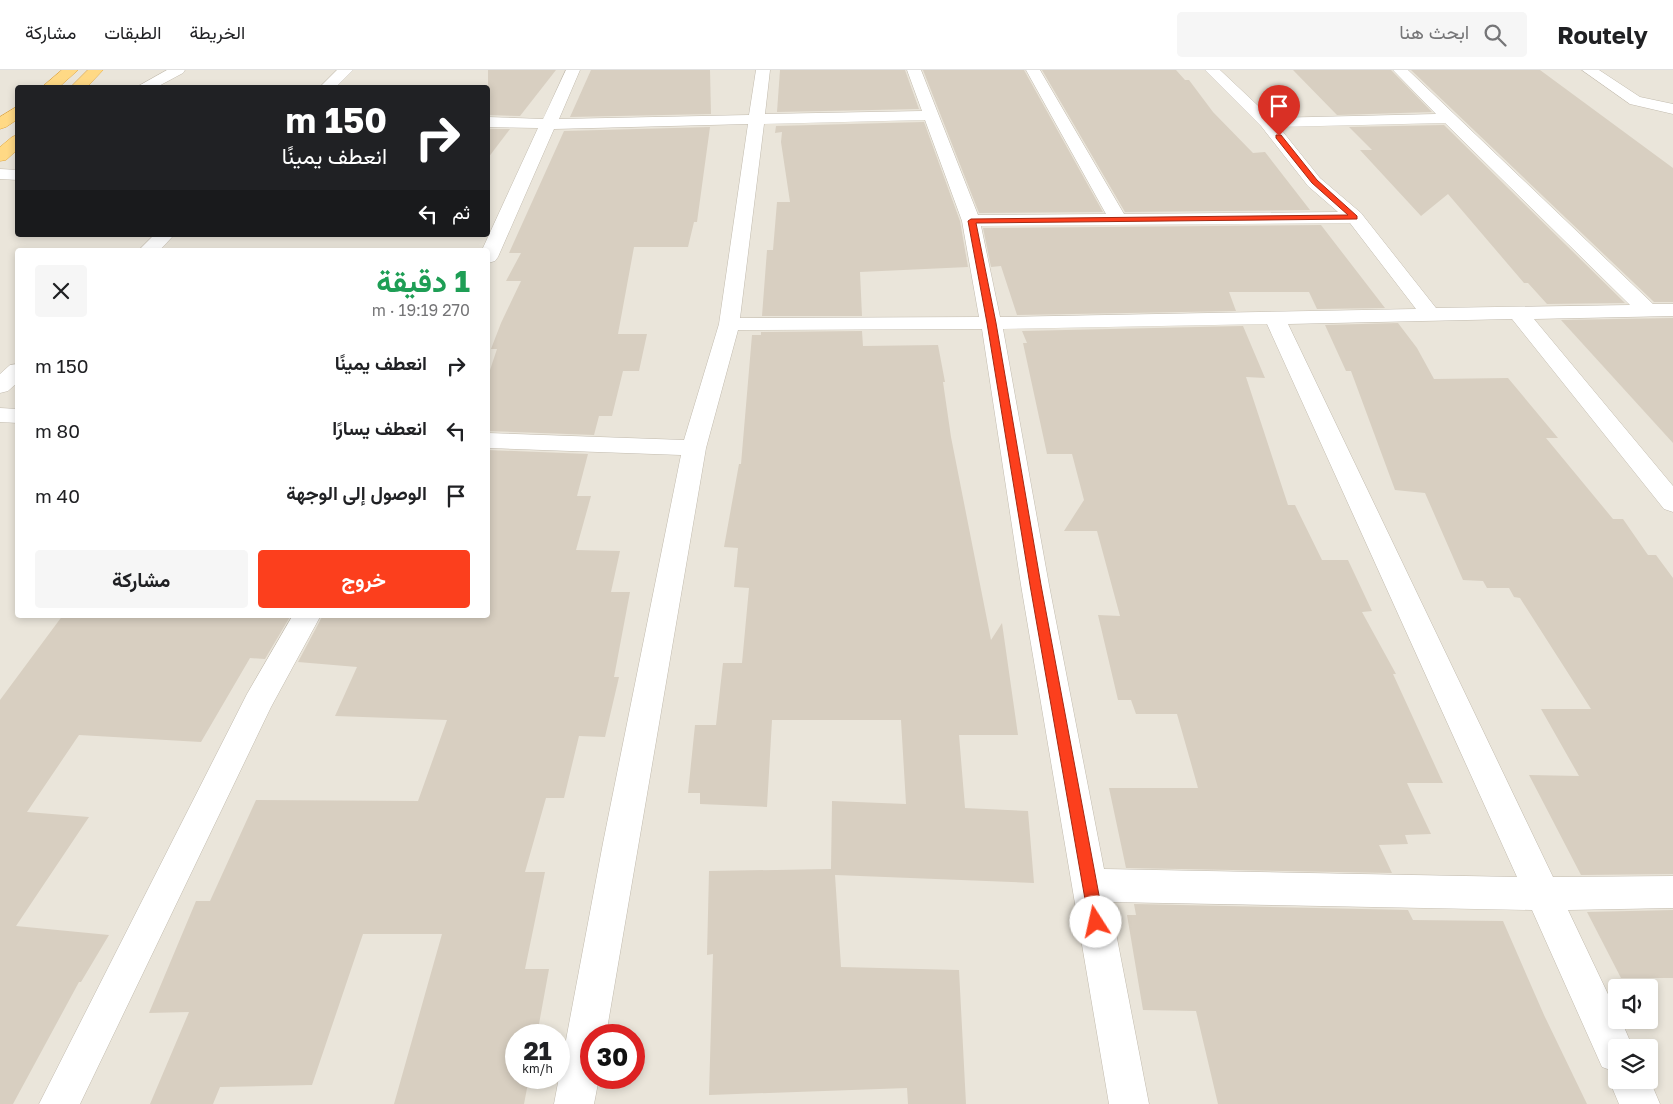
<!DOCTYPE html>
<html lang="ar">
<head>
<meta charset="utf-8">
<style>
  body { margin:0; font-family:"Golos Text",Vazirmatn,sans-serif; background:#f6f6f6; color:#202124; direction:rtl; height:100vh; display:flex; flex-direction:column; font-size:19px; white-space:nowrap }
  * { box-sizing:border-box; margin:0 }
  p { font-size:16px; color:#757577 }
  .icon { flex:none; width:28px; height:28px; fill:none; stroke:currentColor; stroke-width:2; stroke-linecap:round; stroke-linejoin:round }
  .map { position:relative; flex:1; overflow:hidden; direction:ltr }
  .sheet { position:absolute; left:15px; top:178px; width:475px; height:370px; display:flex; flex-direction:column; background:#fff; border-radius:5px; box-shadow:0 2px 8px #0003; direction:rtl }
  .sheet>* { flex:none }
  .guide { position:absolute; left:15px; top:15px; width:475px; height:152px; border-radius:5px; box-shadow:0 2px 8px #0003; direction:rtl; background:#202124; color:#fff; overflow:hidden }
  .tools { position:absolute; left:1608px; top:909px; display:grid; gap:10px }
  .tools a { display:grid; place-items:center; width:50px; height:50px; border-radius:5px; background:#fff; box-shadow:0 2px 8px #0003; font-size:25px }
  .speed { position:absolute; left:505px; top:954px; display:flex; gap:10px; font-size:25px; font-weight:700; text-align:center }
  .speed>* { display:grid; place-content:center; width:65px; height:65px; border-radius:50%; background:#fff; box-shadow:0 2px 8px #0003; line-height:1 }
  .speed small { font-size:12px; font-weight:400 }
  .speed .limit { border:8px solid #d22; background:#fff; color:#111 }
  .pin { position:absolute; display:grid; place-items:center; width:42px; height:42px; color:#fff; margin:-51px -21px; border-radius:50% 50% 50% 0; rotate:-45deg; box-shadow:0 0 5px #0007 }
  .pin .icon { rotate:45deg }
  .me { position:absolute; width:55px; margin:-28px; rotate:350deg; stroke-linejoin:round; filter:drop-shadow(0 0 4px #0008) }
  .turn { display:flex; align-items:center; gap:18px; height:105px; padding:0 20px; font-size:22px }
  .turn .icon { width:65px; height:65px; stroke-width:2.5 }
  .turn b { display:block; font-size:35px; line-height:42px }
  .then { display:flex; align-items:center; height:48px; padding:0 20px; background:#0003; gap:10px; font-size:19px }
  .round { display:grid; place-items:center; flex:none; width:52px; height:52px; border-radius:5px; background:#f6f6f6 }
  .overview { display:flex; align-items:center; justify-content:space-between; height:85px; padding:0 20px }
  h1 { font-size:30px; font-weight:700; line-height:38px; color:#1e9e55 }
  .primary-button { display:flex; gap:10px; margin-top:auto; padding:10px 20px }
  .primary-button a { flex:1; height:58px; border-radius:5px; background:#fc3f1d; color:#fff; font-size:20px; font-weight:700; line-height:58px; text-align:center }
  .primary-button a+a { background:#f6f6f6; color:#202124 }
  ul { padding:0; list-style:none }
  li { display:flex; align-items:center; gap:15px; height:65px; padding:0 20px }
  li div { flex:1 }
  li b { display:block; font-size:19px }
  li em { font-style:normal }
  header { display:flex; align-items:center; gap:30px; box-sizing:border-box; height:70px; padding:0 25px; background:#fff; border-bottom:1px solid #e0e0e0 }
  header strong { font-size:24px }
  nav { display:flex; gap:28px; margin-inline-start:auto; font-size:18px }
  .search { width:350px; height:45px; background:#f6f6f6; display:flex; align-items:center; gap:12px; box-sizing:border-box; padding:0 18px; border-radius:5px; color:#757577; font-size:19px }
  .map>svg:first-child { display:block }
  .residential { fill:#eae5da; fill-rule:evenodd }
  .building { fill:#d8cfc1 }
  .lines { fill:none; stroke-linecap:round; stroke-linejoin:round }
  .minor-casing { stroke:#c2bbae; stroke-width:1 }
  .trunk-casing { stroke:#e0a43c; stroke-width:1 }
  .minor { fill:#fff; fill-rule:evenodd }
  .trunk { fill:#ffd985; fill-rule:evenodd }
  .route { fill:#fc3f1d; stroke:#a42913 }
</style>
</head>
<body>
<header>
<strong>Routely</strong>
<div class="search"><svg class="icon" aria-label="search" viewBox="0 0 24 24"><circle cx="10" cy="10" r="6"/><path d="M15 15l6 6"/></svg>ابحث هنا</div>
<nav><a>الخريطة</a><a>الطبقات</a><a>مشاركة</a></nav>
</header>
<div class="map">
<svg width="1673" height="1034" viewBox="0 0 1673 1034">
  <rect width="100%" height="100%" fill="#f6f3ec"/>
  <path class="residential" d="M0 0H1673V1034H0ZM18 18H488V165H18ZM18 180H488V545H18ZM1616 918H1649V950H1616ZM516 965H559V1008H516ZM591 965H634V1008H591ZM1616 978H1649V1010H1616Z"/>
  <g class="building">
    <polygon points="488,0 556,0 520,46 488,45"/>
    <polygon points="591,0 710,0 711,44 570,47"/>
    <polygon points="780,0 905,0 919,39 777,42"/>
    <polygon points="923,0 1024,0 1103,142 979,143"/>
    <polygon points="1042,0 1176,0 1185,10 1189,10 1213,42 1253,83 1265,82 1310,140 1125,142"/>
    <polygon points="1293,0 1391,0 1432,42 1337,45"/>
    <polygon points="1411,0 1540,0 1673,98 1673,232 1654,232"/>
    <polygon points="924,52 960,151 968,197 860,202 862,246 762,246 767,180 773,180 777,132 790,132 781,72 782,62 775,63 776,56"/>
    <polygon points="1444,55 1625,233 1547,234 1528,213 1524,213 1448,124 1421,146 1360,80 1372,80 1349,57"/>
    <polygon points="710,57 697,152 694,152 688,177 634,177 618,264 647,264 639,301 623,301 612,346 599,346 594,365 488,361 488,306 497,279 491,279 501,253 521,211 506,211 521,183 509,183 564,61"/>
    <polygon points="488,59 510,59 488,88"/>
    <polygon points="1321,155 1385,238 1317,239 1309,222 1229,222 1236,241 1017,245 1001,196 991,197 983,158"/>
    <polygon points="1673,248 1673,373 1561,250"/>
    <polygon points="1398,253 1417,278 1434,309 1508,308 1558,368 1546,368 1613,449 1623,449 1648,485 1656,485 1673,508 1673,804 1581,805 1529,705 1579,706 1541,639 1591,639 1520,528 1514,527 1509,518 1487,518 1483,511 1463,510 1425,423 1395,420 1351,301 1346,301 1325,255"/>
    <polygon points="1243,256 1265,308 1246,307 1288,435 1295,435 1322,490 1348,490 1372,541 1362,542 1396,604 1393,604 1443,713 1407,713 1431,764 1405,765 1408,774 1379,775 1392,803 1126,798 1109,718 1198,718 1177,644 1136,644 1131,630 1118,630 1098,545 1120,546 1097,461 1064,461 1084,430 1072,384 1047,384 1023,273 1027,273 1022,261"/>
    <polygon points="862,261 863,276 938,275 945,312 943,312 951,367 991,570 1002,553 1018,665 959,665 965,738 1028,741 1034,813 835,805 841,897 959,900 966,1034 908,1034 907,1018 709,1025 713,884 707,885 709,801 831,799 832,731 906,734 901,650 772,650 767,737 700,734 700,723 688,723 695,655 716,655 723,593 742,593 749,518 734,517 738,478 724,477 739,394 741,394 752,265 761,265 761,262"/>
    <polygon points="488,380 588,384 577,426 591,426 576,480 620,481 611,522 630,522 614,607 619,607 605,667 579,666 564,728 546,728 525,802 545,802 525,899 549,899 537,965 516,965 516,1008 529,1008 524,1034 394,1034 442,864 363,864 312,1015 220,1017 213,1034 150,1034 189,942 149,943 196,831 210,831 256,730 418,731 447,650 335,646 357,597 298,592 323,545 488,545"/>
    <polygon points="63,545 291,545 265,589 250,588 201,672 79,665 27,742 89,747 16,856 109,865 81,912 79,912 13,1034 0,1034 0,630"/>
    <polygon points="1134,834 1408,840 1413,850 1503,851 1544,945 1587,1034 1218,1034 1196,941 1143,940 1127,845 1136,845"/>
    <polygon points="1673,840 1673,908 1621,908 1587,842"/>
  </g>
  <g class="lines">
    <g class="minor-casing">
      <g id="minor">
        <polygon points="167,0 185,0 183,3 155,18 135,18"/>
        <polygon points="337,0 353,0 335,18 319,18"/>
        <path d="M566 0H580L559 49 749 45 756 0H770L765 44 922 41 907 0H921L978 145 1106 144 1026 0H1040L1124 144 1338 142 1308 116 1261 56 1205 0H1220L1271 48 1436 44 1393 0H1408L1653 234H1673V246L1534 249 1673 416V442L1664 439 1512 249 1288 254 1553 807 1673 806V838L1568 840 1616 941V950H1621L1633 978H1616V1010H1649V1008L1660 1034H1619L1609 1010 1613 1001 1602 997 1532 840 1110 832 1149 1034H1109L1021 515 982 259 738 260 706 378 606 965H591V1008H599L594 1034H554L603 773 681 385 488 378V363L684 370 719 254 748 54 554 59 498 187 495 191 488 193V180H482L538 58 488 57V47L543 49ZM925 50 962 151 979 247 740 248 764 54ZM1445 53 1630 235 1436 238 1361 143 1320 108 1279 57ZM1350 153 1416 239 1000 247 981 156ZM1267 254 1517 807 1104 799 1049 515 1003 259Z"/>
        <polygon points="1582,0 1599,0 1640,27 1673,34 1673,44 1630,34"/>
        <polygon points="0,99 18,100 18,110 0,109"/>
        <polygon points="154,165 174,165 160,180 139,180"/>
        <polygon points="18,294 18,312 8,321 0,323 0,304 10,295"/>
        <polygon points="0,338 18,339 18,353 0,352"/>
        <polygon points="293,545 321,545 271,637 80,1034 39,1034 247,624"/>
      </g>
    </g>
    <g class="trunk-casing">
      <g id="trunk">
        <polygon points="62,0 78,0 58,18 41,18"/>
        <polygon points="88,0 103,0 86,18 70,18"/>
        <polygon points="18,36 18,49 6,57 0,59 0,47"/>
        <polygon points="18,65 18,79 6,90 0,91 0,77 12,67"/>
      </g>
    </g>
    <use href="#minor" class="minor"/>
    <use href="#trunk" class="trunk"/>
  </g>
  <polygon class="route" points="1276,65 1281,65 1317,110 1357,146 1357,149 976,153 996,253 1041,515 1104,852 1101,857 1096,859 1091,857 1089,852 1030,515 987,253 968,151 971,149 1348,145 1312,113 1276,68"/>
</svg>
<div class="tools">
<a><svg class="icon" aria-label="sound" viewBox="0 0 24 24"><path d="M4 9h4l5-4v14l-5-4H4zM17 9q2 3 0 6"/></svg></a>
<a><svg class="icon" aria-label="layers" viewBox="0 0 24 24"><path d="M12 4l9 5-9 5-9-5zM3 14l9 5 9-5"/></svg></a>
</div>
<div class="speed"><div>21<small>km/h</small></div><div class="limit">30</div></div>
<div class="pin" style="left:1279px;top:66px;background:#d93025"><svg class="icon" aria-label="arrive" viewBox="0 0 24 24"><path d="M6 21V4h12l-3 4 3 4H6"/></svg></div>
<svg class="me" style="left:1096px;top:852px" viewBox="-20 -20 40 40"><circle r="19" fill="#fff"/><path d="M0-13L10 11 0 6-10 11z" fill="#fc3f1d"/></svg>
<div class="guide">
<div class="turn"><svg class="icon" aria-label="right" viewBox="0 0 24 24"><path d="M7 20v-9h11M14 6l5 5-5 5"/></svg><div><b>150 m</b>انعطف يمينًا</div></div>
<div class="then">ثم<svg class="icon" aria-label="left" viewBox="0 0 24 24"><path d="M17 20v-9H6M10 6l-5 5 5 5"/></svg></div>
</div>
<section class="sheet">
<div class="overview"><div><h1>1 دقيقة</h1><p>270 m · 19:19</p></div><a class="round"><svg class="icon" aria-label="close" viewBox="0 0 24 24"><path d="M6 6l12 12M18 6L6 18"/></svg></a></div>
<ul>
<li><svg class="icon" aria-label="right" viewBox="0 0 24 24"><path d="M7 20v-9h11M14 6l5 5-5 5"/></svg><div><b>انعطف يمينًا</b></div><em>150 m</em></li>
<li><svg class="icon" aria-label="left" viewBox="0 0 24 24"><path d="M17 20v-9H6M10 6l-5 5 5 5"/></svg><div><b>انعطف يسارًا</b></div><em>80 m</em></li>
<li><svg class="icon" aria-label="arrive" viewBox="0 0 24 24"><path d="M6 21V4h12l-3 4 3 4H6"/></svg><div><b>الوصول إلى الوجهة</b></div><em>40 m</em></li>
</ul>
<div class="primary-button"><a>خروج</a><a>مشاركة</a></div>
</section>
</div>
</body>
</html>
